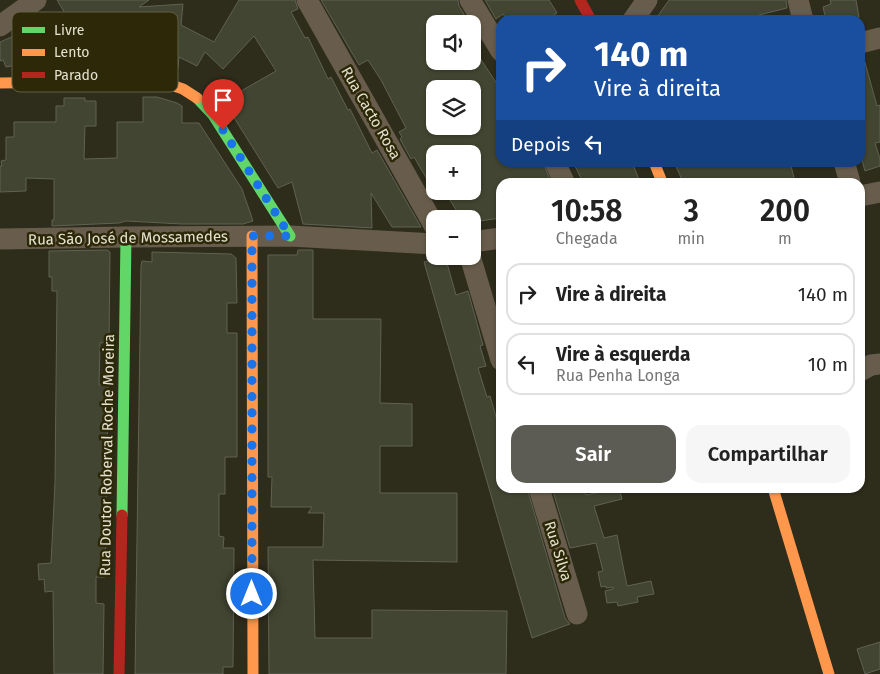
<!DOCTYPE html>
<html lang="pt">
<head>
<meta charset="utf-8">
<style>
  body { margin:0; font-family:"Fira Sans",sans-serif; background:#f6f6f6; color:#222; height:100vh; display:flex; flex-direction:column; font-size:19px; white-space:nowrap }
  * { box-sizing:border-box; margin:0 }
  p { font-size:16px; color:#767676 }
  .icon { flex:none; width:28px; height:28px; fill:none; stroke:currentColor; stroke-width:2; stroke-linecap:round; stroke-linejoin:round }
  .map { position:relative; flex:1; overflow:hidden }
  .details { position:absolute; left:496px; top:178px; width:369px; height:315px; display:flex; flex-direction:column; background:#fff; border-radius:15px; box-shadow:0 1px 4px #0004 }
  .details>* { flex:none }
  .hud { position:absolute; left:496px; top:15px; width:369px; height:152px; border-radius:15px; box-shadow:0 1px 4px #0004; background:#1a4fa0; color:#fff; overflow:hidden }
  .fabs { position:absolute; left:426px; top:15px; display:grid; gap:10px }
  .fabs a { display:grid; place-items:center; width:55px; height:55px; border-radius:10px; background:#fff; box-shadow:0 1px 4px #0004; font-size:25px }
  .pin { position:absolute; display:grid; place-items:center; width:42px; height:42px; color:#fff; margin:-51px -21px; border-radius:50% 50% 50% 0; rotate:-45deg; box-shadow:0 0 5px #0007 }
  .pin .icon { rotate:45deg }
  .me { position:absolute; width:55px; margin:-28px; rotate:0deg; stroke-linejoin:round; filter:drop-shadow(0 0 4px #0008) }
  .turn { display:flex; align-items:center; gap:18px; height:105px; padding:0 15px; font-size:22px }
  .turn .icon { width:65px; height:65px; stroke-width:2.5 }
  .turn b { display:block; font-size:35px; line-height:42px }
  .then { display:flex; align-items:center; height:48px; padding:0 15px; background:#0003; gap:10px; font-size:19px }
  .eta { display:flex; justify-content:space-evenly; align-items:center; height:85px; text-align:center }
  .eta b { font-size:30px; font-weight:600; line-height:35px }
  .button { display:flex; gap:10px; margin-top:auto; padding:10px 15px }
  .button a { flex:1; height:58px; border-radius:15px; background:#5c5c54; color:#fff; font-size:20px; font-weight:600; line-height:58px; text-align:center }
  .button a+a { background:#f6f6f6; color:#222 }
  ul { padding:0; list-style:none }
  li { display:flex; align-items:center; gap:15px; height:62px; margin:0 10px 8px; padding:0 5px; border:2px solid #e0e0e0; border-radius:15px }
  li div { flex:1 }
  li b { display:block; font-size:19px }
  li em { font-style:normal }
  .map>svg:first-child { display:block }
  .building { fill:#414531; stroke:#606254; fill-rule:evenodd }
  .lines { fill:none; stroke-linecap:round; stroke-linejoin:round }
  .street { stroke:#685d4c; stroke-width:21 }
  .fast { stroke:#63d668; stroke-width:11 }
  .slow { stroke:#ff974d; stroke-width:11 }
  .jam { stroke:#b3261e; stroke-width:11 }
  .route { stroke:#1a73e8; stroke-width:9; stroke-dasharray:0 16.2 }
  .labels { text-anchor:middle; stroke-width:5; stroke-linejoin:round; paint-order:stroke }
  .street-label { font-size:15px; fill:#e4e2d0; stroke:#2c2808 }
  .key { fill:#2c2808; stroke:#636044; stroke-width:1 }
  .key-label { font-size:14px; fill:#e4e2d0 }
</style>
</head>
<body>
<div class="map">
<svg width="880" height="674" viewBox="0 0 880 674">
  <rect width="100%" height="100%" fill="#2e2c1b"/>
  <g class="building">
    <polygon points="57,0 149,0 139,7 183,4 181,25 214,42 239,0 295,0 298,9 291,12 305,38 308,37 328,79 331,77 348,110 350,109 372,153 377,150 421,227 392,227 371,193 372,228 303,224 292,182 278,188 228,108 238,102 234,95 276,71 254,36 223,69 205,52 197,66 179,57 178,68 166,67 165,66 166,54 139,52 138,64 123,62 127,19 67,34 72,49 33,66 31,62 6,67 3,60 0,61 0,42 23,32 22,29 35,24 37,28 66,15"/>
    <path d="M321 0H458L459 6 470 24H435V61H472V46L501 90V162H543L551 182H501V218L472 222V219H462L444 191H472V154H435V193L414 157 411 159 400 139 402 137 399 132 406 128 381 80 368 60 359 65ZM435 89H472V126H435Z"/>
    <polygon points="485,0 549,0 557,13 545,20 507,20 503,14 496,19"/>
    <polygon points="669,0 786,0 787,8 739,20 655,20"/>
    <polygon points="830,0 856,0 859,17 849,20 826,20 823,7 831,4"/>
    <polygon points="860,59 864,59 877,106 880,105 880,142 875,143 880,159 880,166 865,171 860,153"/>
    <polygon points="143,97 157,97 177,103 182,106 182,123 199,123 242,189 253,221 243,224 182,224 126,221 119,223 52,226 52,220 54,220 54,179 26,178 26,191 0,192 0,166 2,166 1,161 6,160 6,137 14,137 14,122 56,122 56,106 64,106 64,98 85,98 85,101 96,101 96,126 85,126 84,159 117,158 117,122 143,122"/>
    <polygon points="573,162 632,162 640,182 583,182"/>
    <polygon points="674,162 790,162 795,182 683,182"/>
    <polygon points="107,250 110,252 109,342 100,343 99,385 108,385 105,577 96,577 96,603 104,604 103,674 54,674 53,591 45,592 44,579 39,580 38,564 51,563 55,483 57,291 52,291 52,277 49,277 49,251"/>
    <polygon points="298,250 313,250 313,319 381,319 380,403 412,404 412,446 380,446 380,493 457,493 457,562 313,560 315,638 372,638 372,610 507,611 506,674 269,674 268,547 323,547 324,513 308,513 312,507 271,507 272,477 268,477 268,255 297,255"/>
    <polygon points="152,252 231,254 236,258 237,303 227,303 227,333 237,333 237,457 225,457 225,494 219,494 219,536 224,537 223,548 234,548 233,667 223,667 223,674 135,674 141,266 142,261 152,262"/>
    <polygon points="445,256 456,295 468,291 483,345 480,346 486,366 478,368 487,397 490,396 501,434 501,488 527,488 565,618 570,624 532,638 424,262"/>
    <polygon points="552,488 584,488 586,495 619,488 622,499 594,506 604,538 617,535 627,586 651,581 654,594 637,597 638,602 618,606 617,602 607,603 605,591 613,589 613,587 606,588 606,586 601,587 598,572 603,571 596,543 570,548"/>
    <polygon points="880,642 880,669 865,674 857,649"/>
  </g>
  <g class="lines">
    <g class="street">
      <polyline points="307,0 435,227"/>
      <polyline points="470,0 501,51"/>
      <polyline points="798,0 803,20"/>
      <polyline points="633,20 647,0"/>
      <polyline points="0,26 36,0"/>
      <polyline points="860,43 880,38"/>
      <polyline points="555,162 564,182"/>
      <polyline points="844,162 850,182"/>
      <polyline points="860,196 880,192"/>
      <polyline points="0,239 126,237 290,236 435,244"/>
      <polyline points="472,242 501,238"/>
      <polyline points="470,256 501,360"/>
      <polyline points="860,371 871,365 880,364"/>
      <polyline points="539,488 577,614"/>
    </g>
    <g class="fast">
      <polyline points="197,98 213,115 290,236"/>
      <polyline points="122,515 126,237"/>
    </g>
    <g class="slow">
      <polyline points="0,83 159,81 183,89 197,98"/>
      <polyline points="654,162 662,182"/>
      <polyline points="252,236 253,674"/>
      <polyline points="773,488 829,674"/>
    </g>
    <g class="jam">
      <polyline points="580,0 591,20"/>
      <polyline points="119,674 122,515"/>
    </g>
  </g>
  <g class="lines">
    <polyline class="route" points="223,130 290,236 252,236 252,594"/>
  </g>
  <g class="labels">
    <g class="street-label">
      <text transform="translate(371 113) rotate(60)" y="5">Rua Cacto Rosa</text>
      <text transform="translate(128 238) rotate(-1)" y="5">Rua São José de Mossamedes</text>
      <text transform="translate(107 455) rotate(-89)" y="5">Rua Doutor Roberval Roche Moreira</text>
      <text transform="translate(558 551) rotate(73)" y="5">Rua Silva</text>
    </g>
  </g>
  <rect x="12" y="12" width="166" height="80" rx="8" class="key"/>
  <rect x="22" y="27" width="23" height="6" fill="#63d668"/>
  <rect x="22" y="49" width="23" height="7" fill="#ff974d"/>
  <rect x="22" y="72" width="23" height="6" fill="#b3261e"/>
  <g class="key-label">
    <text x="54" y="35">Livre</text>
    <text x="54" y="57">Lento</text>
    <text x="54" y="80">Parado</text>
  </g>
</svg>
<div class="fabs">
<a><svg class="icon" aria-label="sound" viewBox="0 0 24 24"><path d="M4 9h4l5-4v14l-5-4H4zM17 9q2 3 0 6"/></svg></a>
<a><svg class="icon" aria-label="layers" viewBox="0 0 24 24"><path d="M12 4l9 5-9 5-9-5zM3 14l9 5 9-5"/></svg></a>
<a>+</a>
<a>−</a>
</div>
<div class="pin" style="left:223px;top:130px;background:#d93025"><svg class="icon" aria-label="arrive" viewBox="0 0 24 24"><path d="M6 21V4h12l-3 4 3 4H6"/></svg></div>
<svg class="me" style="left:252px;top:594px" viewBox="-20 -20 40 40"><circle r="17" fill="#1a73e8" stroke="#fff" stroke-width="3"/><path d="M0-11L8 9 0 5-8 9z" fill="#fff"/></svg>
<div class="hud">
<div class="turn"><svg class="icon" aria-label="right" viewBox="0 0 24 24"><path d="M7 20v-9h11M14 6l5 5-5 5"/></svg><div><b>140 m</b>Vire à direita</div></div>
<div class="then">Depois<svg class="icon" aria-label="left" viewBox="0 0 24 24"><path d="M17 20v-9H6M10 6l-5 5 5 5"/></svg></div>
</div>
<section class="details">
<div class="eta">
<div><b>10:58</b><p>Chegada</p></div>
<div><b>3</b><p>min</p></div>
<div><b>200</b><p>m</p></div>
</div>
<ul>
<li><svg class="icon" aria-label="right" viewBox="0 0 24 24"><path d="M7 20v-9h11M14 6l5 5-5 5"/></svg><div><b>Vire à direita</b></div><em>140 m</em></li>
<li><svg class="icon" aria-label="left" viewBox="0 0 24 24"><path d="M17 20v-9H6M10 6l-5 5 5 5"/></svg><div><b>Vire à esquerda</b><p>Rua Penha Longa</p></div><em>10 m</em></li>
</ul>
<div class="button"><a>Sair</a><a>Compartilhar</a></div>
</section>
</div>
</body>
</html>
